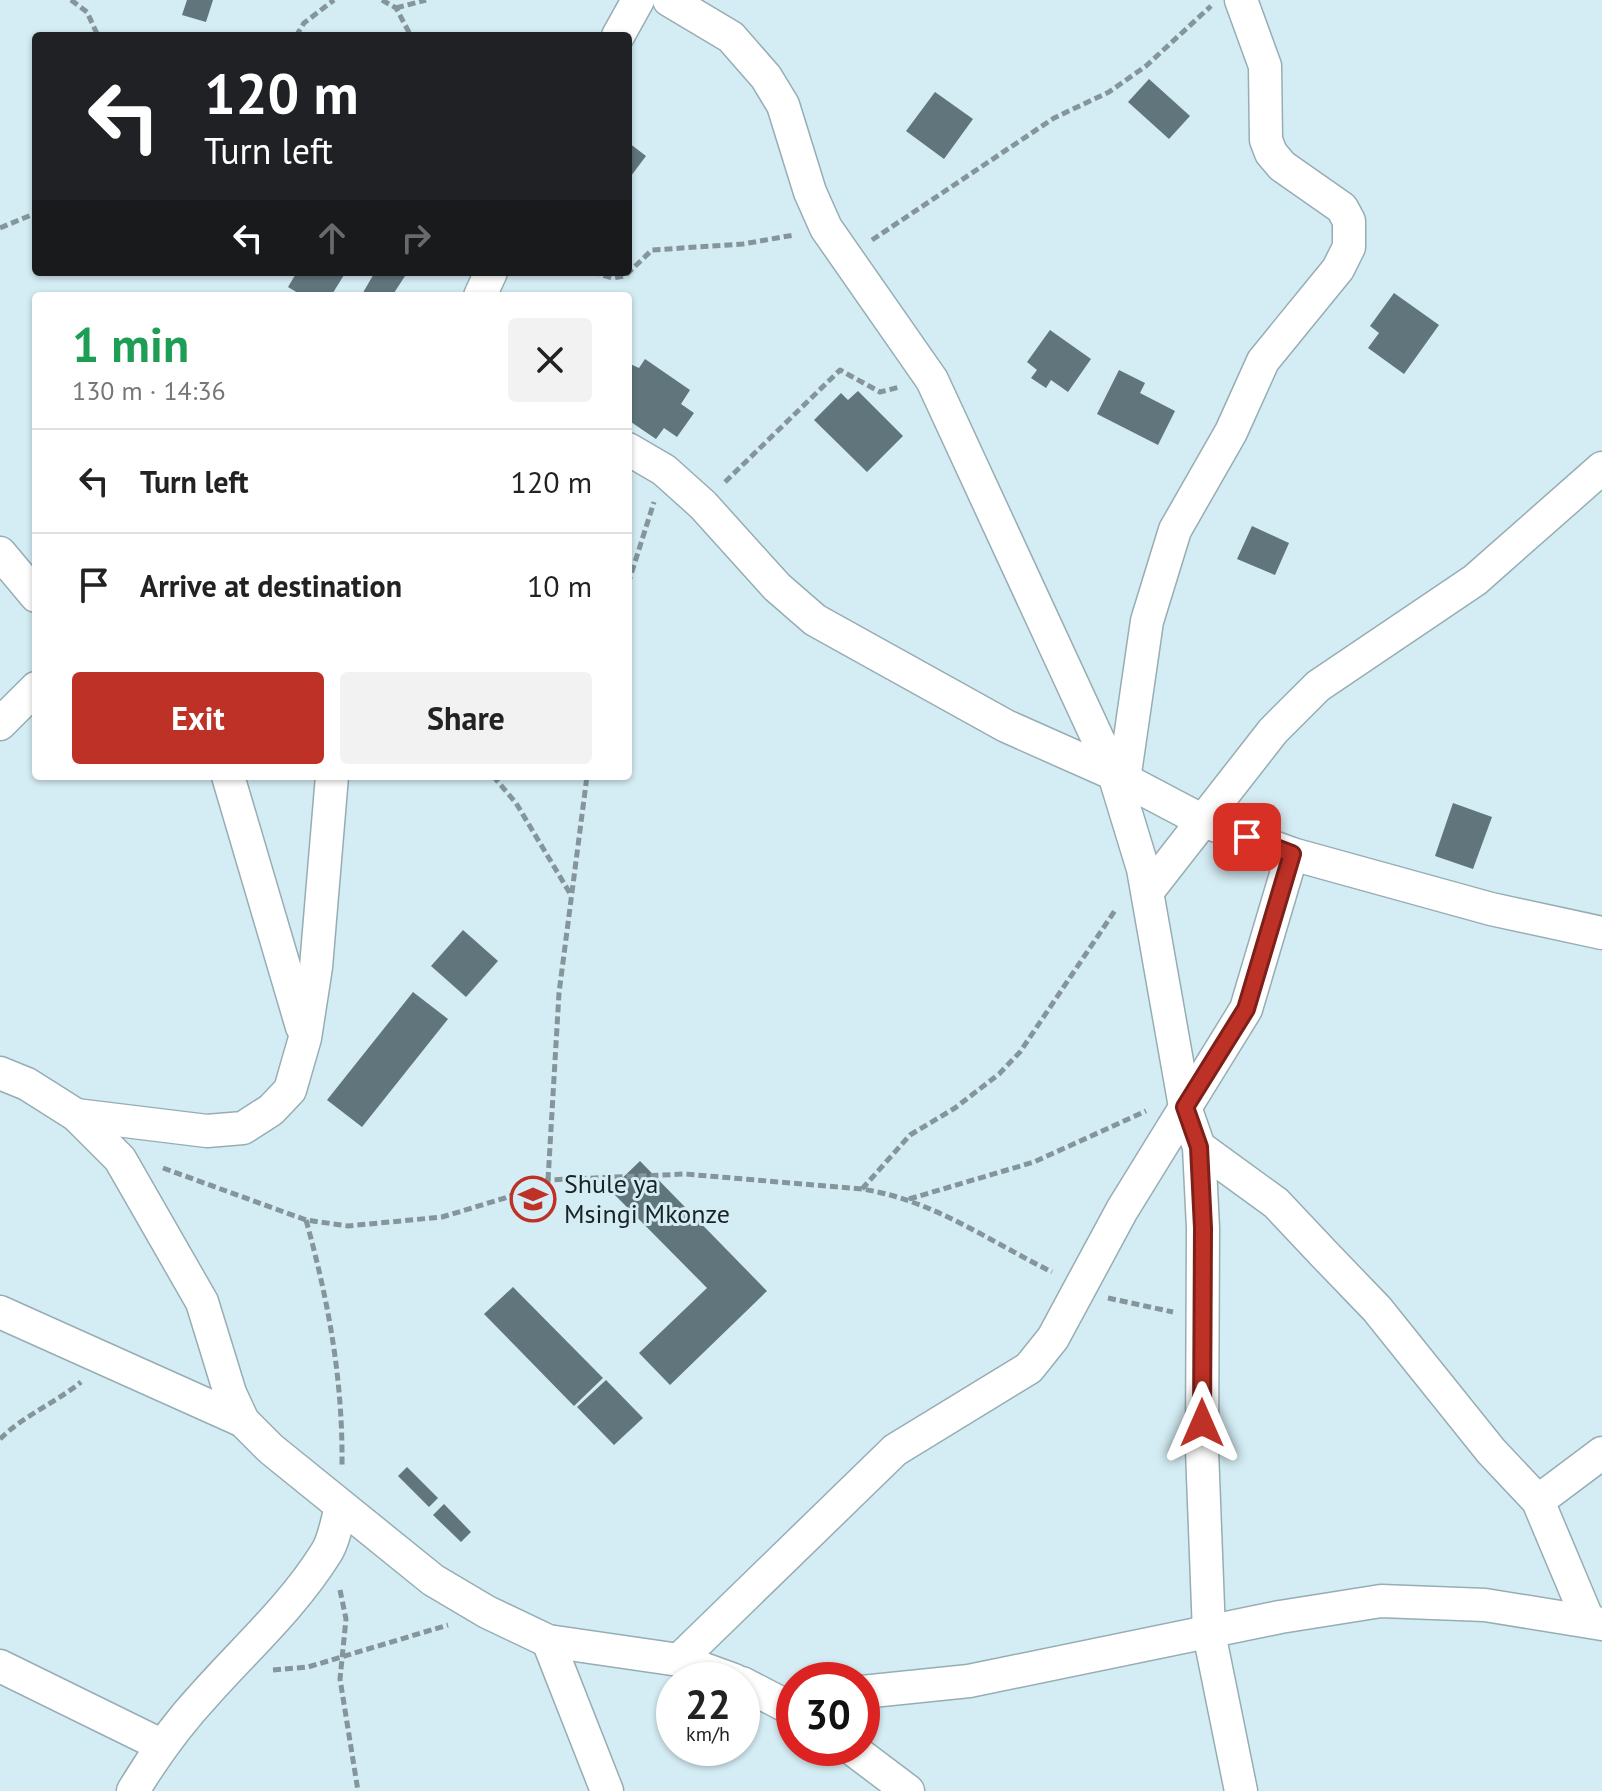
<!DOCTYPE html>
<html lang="en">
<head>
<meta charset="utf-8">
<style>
  body { margin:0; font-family:"PT Sans",sans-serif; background:#f2f2f2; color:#222; height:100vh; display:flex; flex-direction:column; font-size:30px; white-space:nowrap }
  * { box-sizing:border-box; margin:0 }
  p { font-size:26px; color:#767676 }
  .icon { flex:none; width:44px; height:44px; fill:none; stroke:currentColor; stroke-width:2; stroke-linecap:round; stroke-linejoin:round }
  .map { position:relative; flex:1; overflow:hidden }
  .sheet { position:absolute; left:32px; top:292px; width:600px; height:488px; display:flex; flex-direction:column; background:#fff; border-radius:8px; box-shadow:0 2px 6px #0004 }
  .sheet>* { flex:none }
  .banner { position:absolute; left:32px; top:32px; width:600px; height:244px; border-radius:8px; box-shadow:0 2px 6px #0004; background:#202124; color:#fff; overflow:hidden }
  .speed { position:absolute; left:656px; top:1662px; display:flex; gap:16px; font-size:40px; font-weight:700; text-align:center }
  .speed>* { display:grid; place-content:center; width:104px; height:104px; border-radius:50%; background:#fff; box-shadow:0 2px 6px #0004; line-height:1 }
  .speed small { font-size:20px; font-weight:400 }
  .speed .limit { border:12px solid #d22; background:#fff; color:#111 }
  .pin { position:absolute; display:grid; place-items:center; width:68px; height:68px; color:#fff; margin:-34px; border-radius:16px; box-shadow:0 4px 12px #0006 }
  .me { position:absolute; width:88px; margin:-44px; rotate:0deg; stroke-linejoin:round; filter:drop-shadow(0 0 6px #0008) }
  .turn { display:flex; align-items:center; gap:28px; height:168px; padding:0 40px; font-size:36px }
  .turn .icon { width:104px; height:104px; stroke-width:2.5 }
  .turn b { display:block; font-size:56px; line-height:68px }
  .lanes { display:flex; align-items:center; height:76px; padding:0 40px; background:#0003; justify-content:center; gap:40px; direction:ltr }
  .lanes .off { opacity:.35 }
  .round { display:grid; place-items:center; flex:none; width:84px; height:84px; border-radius:8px; background:#f2f2f2 }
  .summary { display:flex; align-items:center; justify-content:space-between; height:136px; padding:0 40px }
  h1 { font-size:48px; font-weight:600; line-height:60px; color:#1e9e55 }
  .action { display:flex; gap:16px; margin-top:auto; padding:16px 40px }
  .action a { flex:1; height:92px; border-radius:8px; background:#be3126; color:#fff; font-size:32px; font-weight:600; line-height:92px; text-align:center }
  .action a+a { background:#f2f2f2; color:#222 }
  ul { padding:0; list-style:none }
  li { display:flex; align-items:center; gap:24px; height:104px; padding:0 40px; border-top:2px solid #e0e0e0 }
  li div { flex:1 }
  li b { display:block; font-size:30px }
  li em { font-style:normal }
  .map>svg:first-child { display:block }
  .building { fill:#61767c }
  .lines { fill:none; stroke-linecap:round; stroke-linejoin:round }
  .minor-casing { stroke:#97adb4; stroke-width:35 }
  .path { stroke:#84969b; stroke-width:5; stroke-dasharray:8 4; stroke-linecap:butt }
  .minor { stroke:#fff; stroke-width:32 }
  .route-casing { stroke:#7c2019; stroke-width:20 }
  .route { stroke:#be3126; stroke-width:14 }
  .labels { text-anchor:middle; stroke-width:6; stroke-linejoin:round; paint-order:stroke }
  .poi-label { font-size:26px; fill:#192224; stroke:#d4ecf3; text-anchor:start }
</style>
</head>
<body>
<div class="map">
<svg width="1602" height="1791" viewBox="0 0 1602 1791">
  <rect width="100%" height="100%" fill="#d4ecf3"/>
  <g class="building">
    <polygon points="187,0 213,0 206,22 182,15"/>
    <polygon points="1149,79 1190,116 1169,139 1128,102"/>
    <polygon points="935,92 973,119 944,159 906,131"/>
    <polygon points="628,136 631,138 629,143 646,156 631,176 628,174"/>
    <polygon points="297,272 340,272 344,275 331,296 303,296 288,287"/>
    <polygon points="375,272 399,272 405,276 392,296 361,296"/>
    <polygon points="1394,293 1439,325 1404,374 1368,348 1379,333 1370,326"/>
    <polygon points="1050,330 1091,359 1068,392 1051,380 1046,388 1031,378 1037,370 1027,362"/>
    <polygon points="645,359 690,390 681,404 694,413 677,437 664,428 656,439 628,420 628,363 639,368"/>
    <polygon points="1119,370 1145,383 1140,393 1175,411 1158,445 1097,414"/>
    <polygon points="858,391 903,436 867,472 814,420 841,393 848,400"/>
    <polygon points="1252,526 1289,543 1275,575 1237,559"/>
    <polygon points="1453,803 1492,817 1473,869 1435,856"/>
    <polygon points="463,930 498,961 466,997 431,966"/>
    <polygon points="413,992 448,1019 362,1127 327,1100"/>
    <polygon points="640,1161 767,1291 670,1385 639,1353 707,1288 610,1190"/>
    <polygon points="513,1287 603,1378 574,1406 484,1314"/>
    <polygon points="606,1380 643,1418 614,1445 577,1407"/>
    <polygon points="407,1467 438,1498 429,1507 398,1476"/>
    <polygon points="444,1504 471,1532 461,1542 433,1515"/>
  </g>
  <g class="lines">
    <g class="minor-casing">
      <g id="minor">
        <polyline points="669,0 731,37 766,77 783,105 810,192 826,228 932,380 1114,774 1143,869 1185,1107 1199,1147 1203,1228 1202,1450 1209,1633 1241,1791"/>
        <polyline points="618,36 638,0"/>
        <polyline points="480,296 491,272"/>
        <polyline points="628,449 664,470 703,505 777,587 815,620 1006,726 1114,774 1201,820 1292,854 1491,909 1602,933"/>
        <polyline points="0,553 36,596"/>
        <polyline points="0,724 36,688"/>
        <polyline points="228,776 302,1027"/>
        <polyline points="1124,780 1147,621 1175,530 1231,432 1263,361 1338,269 1349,247 1349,221 1342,208 1282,166 1271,153 1266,140 1265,66 1241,0"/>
        <polyline points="1148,891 1273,731 1318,686 1475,580 1602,468"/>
        <polyline points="0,1073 27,1084 76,1115 120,1159 202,1302 230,1393 243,1421 271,1449 433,1580 487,1612 548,1641 679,1660 734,1680"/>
        <polyline points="76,1115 207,1131 243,1128 271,1110 290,1090 305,1038 316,967 332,776"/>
        <polyline points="1199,1147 1276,1203 1325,1255 1377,1309 1491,1451 1538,1501 1588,1620"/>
        <polyline points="0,1312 243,1421"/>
        <polyline points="1538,1501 1602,1453"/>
        <polyline points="548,1641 607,1791"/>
        <polyline points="679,1660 895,1450 1029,1368 1053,1338 1122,1210 1246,1009 1292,854"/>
        <polyline points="0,1666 161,1745"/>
        <polyline points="742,1683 794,1710"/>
        <polyline points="862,1692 969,1681 1280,1617 1381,1601 1485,1605 1602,1624"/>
        <polyline points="851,1748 908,1791"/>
        <path d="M133 1791C154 1756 178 1723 206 1693 247 1647 293 1606 326 1553 334 1541 337 1521 341 1507"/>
      </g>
    </g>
    <g class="path">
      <polyline points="71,0 87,12 98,36"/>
      <polyline points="382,0 396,8 411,36"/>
      <polyline points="396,8 426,0"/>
      <polyline points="296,36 304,23 334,0"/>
      <polyline points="0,228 36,213"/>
      <polyline points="872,240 1054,118 1109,92 1146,66 1211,6"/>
      <polyline points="543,272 548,272"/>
      <polyline points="592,272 613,278 625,276 652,250 743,244 794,235"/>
      <polyline points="725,482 840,370 880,392 900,387"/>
      <polyline points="628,584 654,502"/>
      <polyline points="493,776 516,803 571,895"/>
      <path d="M163 1168 306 1220 348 1226 442 1217 505 1198 548 1180 685 1174 862 1189C933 1200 989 1241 1052 1272"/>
      <polyline points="548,1180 559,993 587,776"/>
      <polyline points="862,1189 910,1135 955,1108 999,1074 1020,1052 1116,909"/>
      <polyline points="909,1199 1034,1162 1146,1111"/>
      <path d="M306 1220C329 1303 343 1381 342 1467"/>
      <polyline points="1108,1298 1173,1312"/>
      <path d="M0 1439C23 1416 55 1403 81 1382"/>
      <polyline points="340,1590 346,1619 340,1679 358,1791"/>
      <polyline points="273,1670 308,1667 448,1625"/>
    </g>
    <use href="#minor" class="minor"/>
  </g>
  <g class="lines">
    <g class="route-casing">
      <polyline id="route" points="1202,1423 1203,1228 1199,1147 1185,1107 1246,1009 1292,854 1247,837"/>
    </g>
    <use href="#route" class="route"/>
  </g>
  <defs>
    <g id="school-ring" transform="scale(2.3)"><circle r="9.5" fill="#d4ecf3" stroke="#be3126" stroke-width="1.5"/><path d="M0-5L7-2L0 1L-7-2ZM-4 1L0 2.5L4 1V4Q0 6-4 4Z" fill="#be3126"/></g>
  </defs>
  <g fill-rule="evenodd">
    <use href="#school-ring" x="533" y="1199"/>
  </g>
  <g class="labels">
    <g class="poi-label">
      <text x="564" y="1193">Shule ya<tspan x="564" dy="30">Msingi Mkonze</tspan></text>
    </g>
  </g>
</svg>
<div class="speed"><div>22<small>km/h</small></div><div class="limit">30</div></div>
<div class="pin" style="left:1247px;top:837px;background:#d93025"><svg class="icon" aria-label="arrive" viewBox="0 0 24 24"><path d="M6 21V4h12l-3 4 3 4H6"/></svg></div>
<svg class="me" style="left:1202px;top:1423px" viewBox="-20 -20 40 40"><path d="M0-17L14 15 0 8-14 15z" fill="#be3126" stroke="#fff" stroke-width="4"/></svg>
<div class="banner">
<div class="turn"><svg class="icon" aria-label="left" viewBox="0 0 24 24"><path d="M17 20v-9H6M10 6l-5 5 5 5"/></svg><div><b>120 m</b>Turn left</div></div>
<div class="lanes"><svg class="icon" aria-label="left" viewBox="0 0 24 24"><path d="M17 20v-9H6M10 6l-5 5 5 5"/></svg><svg class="icon off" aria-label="ahead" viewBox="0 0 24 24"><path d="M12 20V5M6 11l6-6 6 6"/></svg><svg class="icon off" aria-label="right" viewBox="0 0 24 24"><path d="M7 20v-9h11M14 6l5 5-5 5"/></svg></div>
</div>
<section class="sheet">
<div class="summary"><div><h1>1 min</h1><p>130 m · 14:36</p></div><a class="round"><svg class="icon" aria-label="close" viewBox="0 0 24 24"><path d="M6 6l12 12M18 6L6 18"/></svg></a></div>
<ul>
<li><svg class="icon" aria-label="left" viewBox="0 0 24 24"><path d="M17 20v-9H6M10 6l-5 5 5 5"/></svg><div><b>Turn left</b></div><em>120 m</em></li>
<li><svg class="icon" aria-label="arrive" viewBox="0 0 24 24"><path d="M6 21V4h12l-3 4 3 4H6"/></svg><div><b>Arrive at destination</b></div><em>10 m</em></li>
</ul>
<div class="action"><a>Exit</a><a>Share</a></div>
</section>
</div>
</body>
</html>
